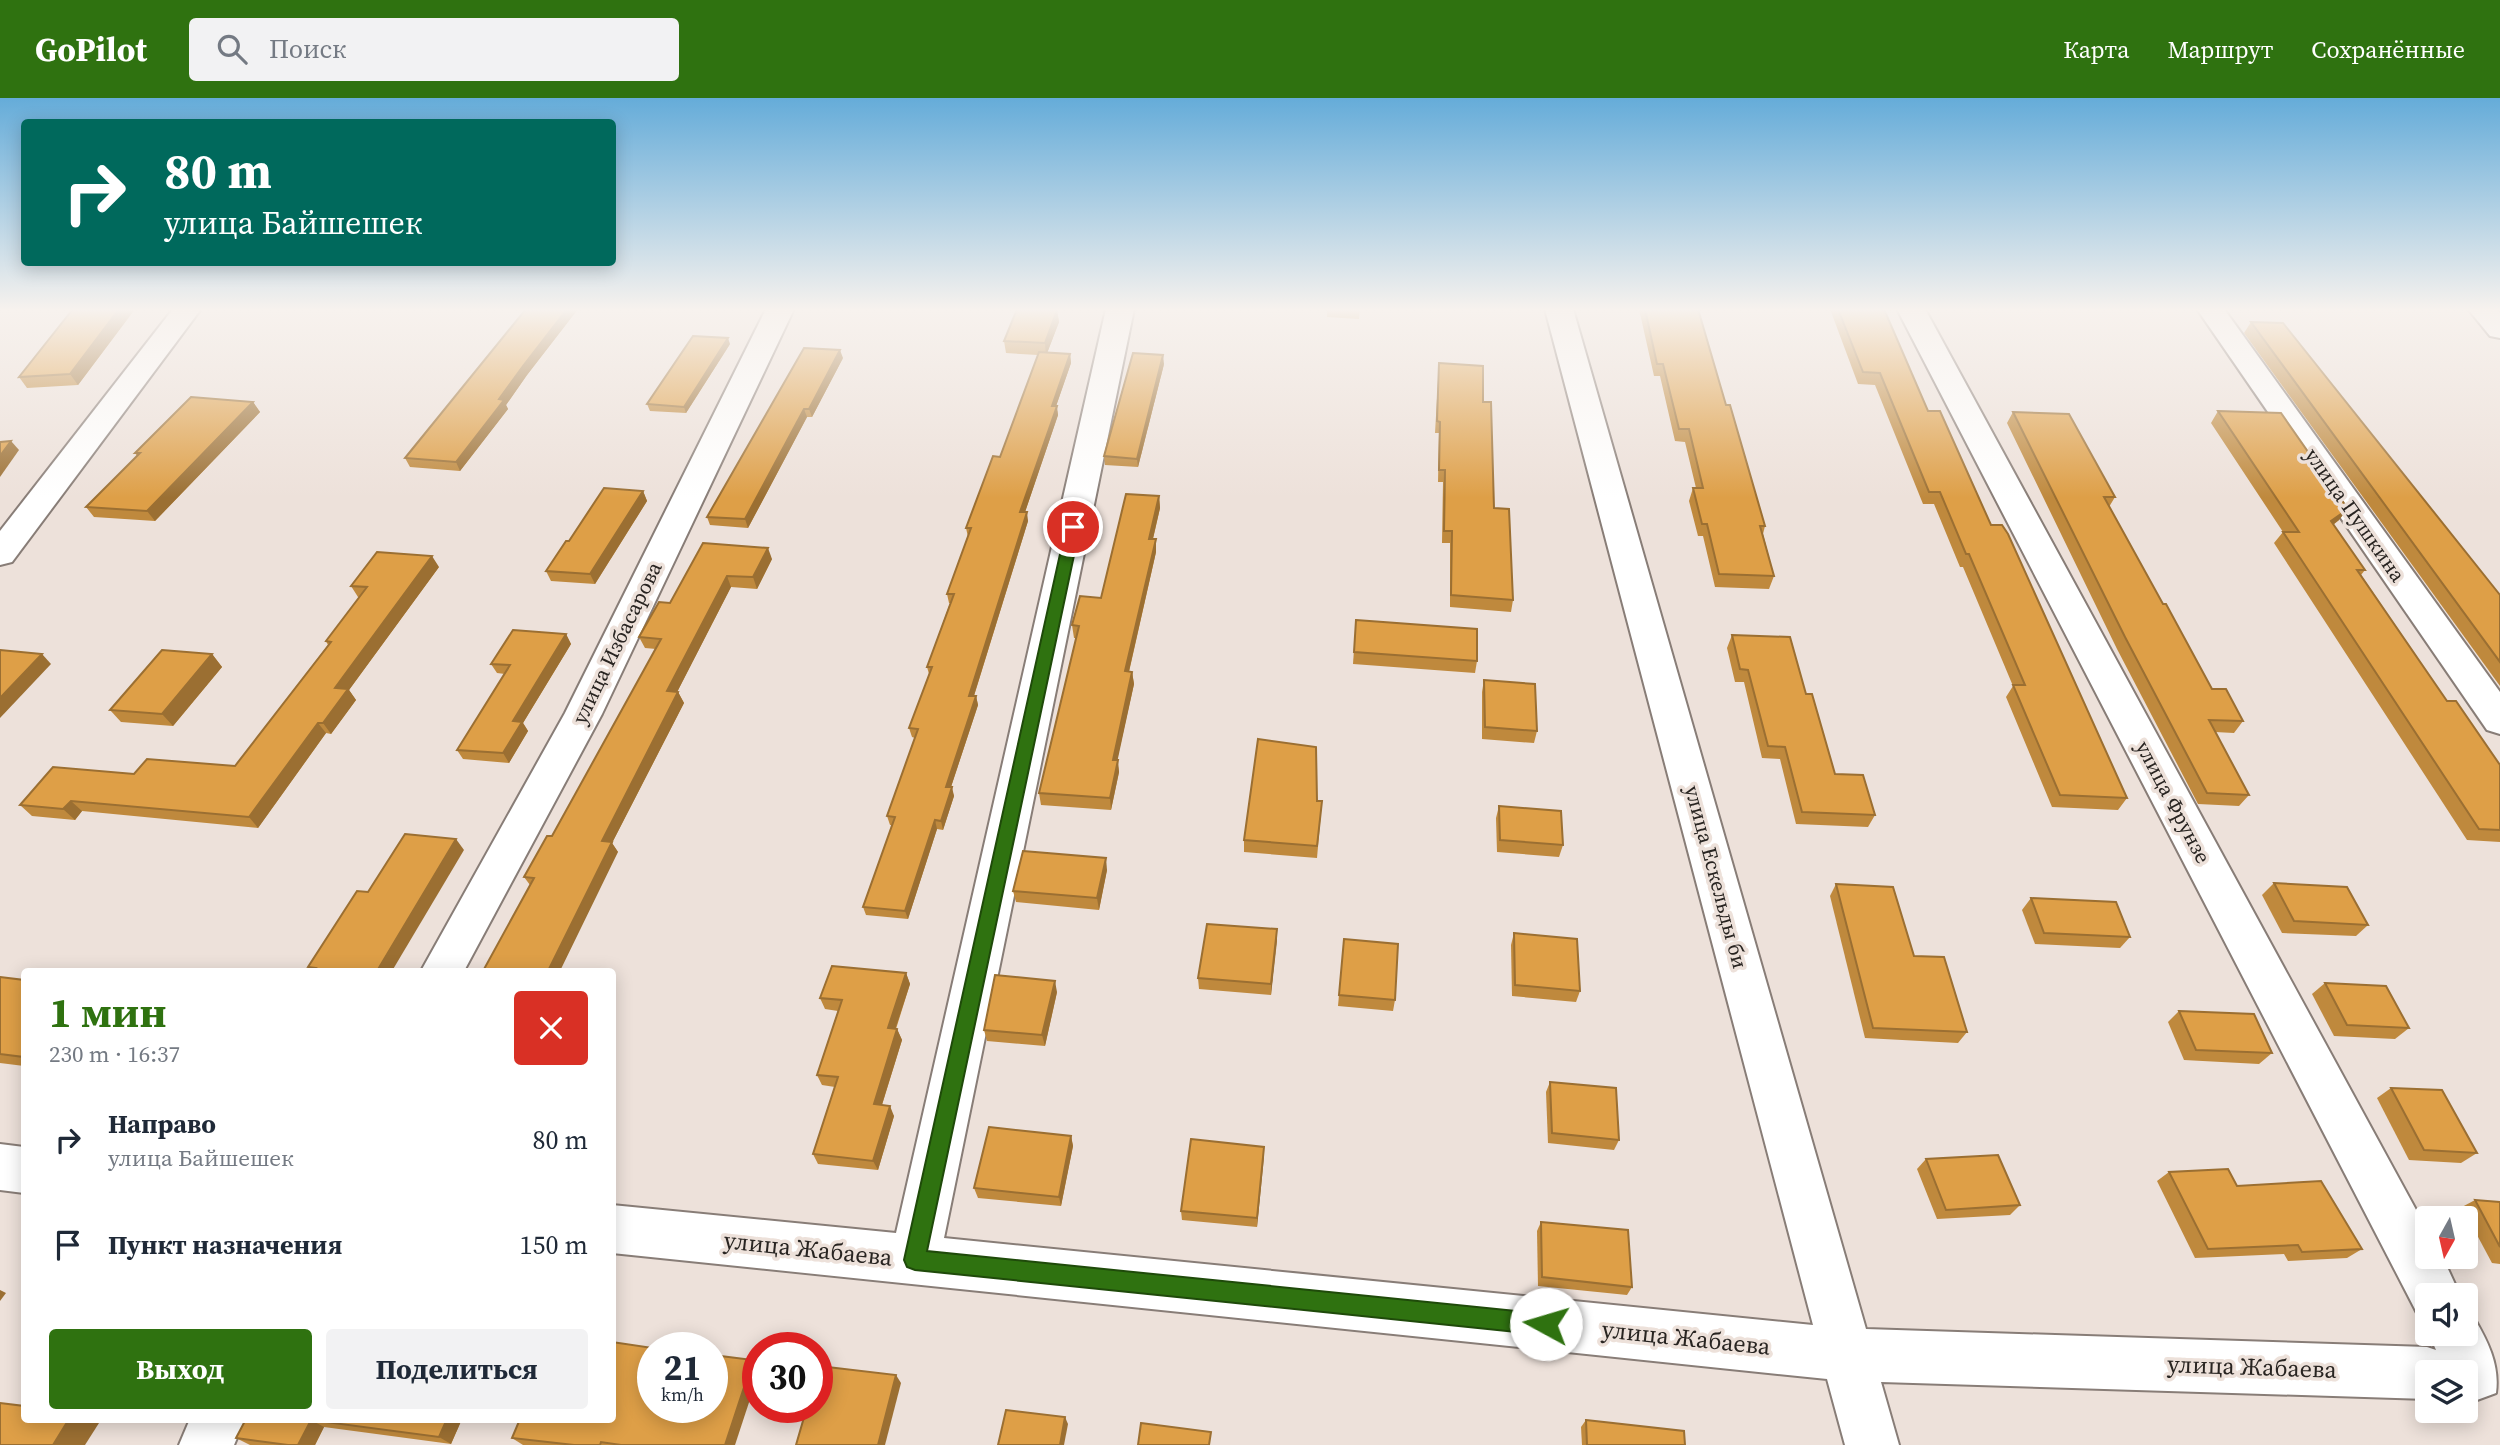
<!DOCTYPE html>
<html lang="ru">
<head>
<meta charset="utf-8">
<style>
  body { margin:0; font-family:"Source Serif 4",serif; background:#f2f2f3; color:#1f2937; height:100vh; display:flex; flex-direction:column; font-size:26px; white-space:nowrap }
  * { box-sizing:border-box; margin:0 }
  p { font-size:23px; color:#747a83 }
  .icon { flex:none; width:38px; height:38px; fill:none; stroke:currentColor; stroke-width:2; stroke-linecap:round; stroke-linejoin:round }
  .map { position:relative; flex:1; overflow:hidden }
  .details { position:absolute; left:21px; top:870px; width:595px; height:455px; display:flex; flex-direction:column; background:#fff; border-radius:7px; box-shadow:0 4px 18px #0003 }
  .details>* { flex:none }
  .banner { position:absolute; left:21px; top:21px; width:595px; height:147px; border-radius:7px; box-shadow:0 4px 18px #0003; background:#00695c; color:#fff; overflow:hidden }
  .needle { width:46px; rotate:188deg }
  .controls { position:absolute; left:2415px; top:1108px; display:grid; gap:14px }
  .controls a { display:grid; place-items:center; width:63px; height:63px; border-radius:7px; background:#fff; box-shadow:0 4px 18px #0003; font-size:35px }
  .speed { position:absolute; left:637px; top:1234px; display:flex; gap:14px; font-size:35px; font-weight:700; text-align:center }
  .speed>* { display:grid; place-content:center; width:91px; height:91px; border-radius:50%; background:#fff; box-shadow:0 4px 18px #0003; line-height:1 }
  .speed small { font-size:18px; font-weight:400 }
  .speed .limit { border:10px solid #d22; background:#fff; color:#111 }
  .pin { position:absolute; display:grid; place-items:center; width:60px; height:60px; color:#fff; margin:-30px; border:4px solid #fff; border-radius:50%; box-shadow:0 2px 7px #0007 }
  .me { position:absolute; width:77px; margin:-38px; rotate:276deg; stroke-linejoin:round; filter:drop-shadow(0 0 5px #0008) }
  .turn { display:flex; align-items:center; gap:24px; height:147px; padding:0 28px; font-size:32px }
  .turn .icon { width:91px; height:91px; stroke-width:2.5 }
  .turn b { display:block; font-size:49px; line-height:60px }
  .round { display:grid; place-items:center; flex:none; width:74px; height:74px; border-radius:7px; background:#f2f2f3 }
  .overview { display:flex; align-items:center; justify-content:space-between; height:119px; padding:0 28px }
  h1 { font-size:42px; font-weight:700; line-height:52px; color:#2f7210 }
  .button { display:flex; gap:14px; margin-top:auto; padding:14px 28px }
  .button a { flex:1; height:80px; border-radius:7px; background:#2f7210; color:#fff; font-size:28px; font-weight:700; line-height:80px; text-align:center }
  .button a+a { background:#f2f2f3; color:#1f2937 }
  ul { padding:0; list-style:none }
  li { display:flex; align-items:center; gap:21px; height:105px; padding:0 28px }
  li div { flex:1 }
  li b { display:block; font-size:26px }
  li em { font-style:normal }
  header { display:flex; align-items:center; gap:42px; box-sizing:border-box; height:98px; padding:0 35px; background:#2f7210; color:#fff }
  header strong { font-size:33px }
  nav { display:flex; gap:38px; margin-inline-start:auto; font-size:24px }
  .search { width:490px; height:63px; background:#f2f2f3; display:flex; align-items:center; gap:18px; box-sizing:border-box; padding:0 24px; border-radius:7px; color:#747a83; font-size:26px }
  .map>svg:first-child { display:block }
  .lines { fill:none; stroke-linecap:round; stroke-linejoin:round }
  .minor-casing { stroke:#887d77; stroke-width:4 }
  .minor { fill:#fff; fill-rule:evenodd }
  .wall { fill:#bf893d }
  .shaded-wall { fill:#9b6f32 }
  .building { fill:#de9f47; stroke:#9b6f32; stroke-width:2 }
  .route { fill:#2f7210; stroke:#1f4a0a; stroke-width:2 }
  .labels { text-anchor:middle; stroke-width:7; stroke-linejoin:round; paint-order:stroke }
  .street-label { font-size:21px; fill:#282421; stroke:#ede1da }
  .near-street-label { font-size:24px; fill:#282421; stroke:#ede1da }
</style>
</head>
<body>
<header>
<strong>GoPilot</strong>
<div class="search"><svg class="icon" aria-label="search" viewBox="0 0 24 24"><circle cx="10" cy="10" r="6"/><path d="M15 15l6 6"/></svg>Поиск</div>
<nav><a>Карта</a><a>Маршрут</a><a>Сохранённые</a></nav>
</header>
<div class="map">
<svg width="2500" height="1347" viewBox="0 0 2500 1347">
  <rect width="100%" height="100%" fill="#ede1da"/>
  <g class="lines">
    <g class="minor-casing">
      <g id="minor">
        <polygon points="173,211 201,211 12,464 0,467 0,433"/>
        <polygon points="766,211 794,211 602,616 464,873 421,873 565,615"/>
        <path d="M1106 211H1134L944 1140 1813 1227 1545 211H1573L1866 1231 2427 1249 2436 1252 2429 1236H2466V1215L2473 1218C2487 1242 2500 1266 2496 1295L2477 1302 2466 1298V1274H2427V1301L1881 1284 1899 1347H1845L1827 1281 612 1155V1107L896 1135Z"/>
        <polygon points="1897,211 1925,211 2427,1132 2427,1158 2442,1158 2460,1197 2427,1197 2427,1219 2417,1215"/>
        <polygon points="2197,211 2224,211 2500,594 2500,636 2487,632"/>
        <polygon points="2468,211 2497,211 2500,215 2500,240 2490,238"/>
        <polygon points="0,1046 24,1049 24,1095 0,1092"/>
        <polygon points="190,1321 245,1321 234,1347 179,1347"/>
      </g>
    </g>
    <use href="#minor" class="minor"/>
  </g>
  <g class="wall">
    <polygon points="73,211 135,211 78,287 27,290 19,279"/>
    <polygon points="526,211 578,211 527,277 506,307 508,311 460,373 410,369 405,360"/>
    <polygon points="1327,211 1360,211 1359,221 1327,219"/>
    <polygon points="1639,211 1698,211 1726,307 1765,428 1763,436 1774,478 1769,491 1715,489 1703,438 1698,438 1689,403 1693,390 1696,390 1685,344 1675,343 1660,278 1654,278"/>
    <polygon points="1830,211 1884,211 1928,313 1991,427 2127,700 2118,712 2052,709 2006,599 2013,588 1963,469 1960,469 1934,406 1923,406 1875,287 1858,286"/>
    <polygon points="1057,212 1059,224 1047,255 1070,256 1071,265 1056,308 1058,317 1025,414 1028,423 974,598 976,598 978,607 951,689 954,698 943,732 937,731 908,821 866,817 863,809 892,727 890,727 887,718 915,640 912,639 909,630 929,576 927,569 950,505 949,505 947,496 968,439 966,430 1000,359 1038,257 1006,255 1004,243"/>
    <polygon points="2251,224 2500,497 2500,588 2244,235"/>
    <polygon points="730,246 686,315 650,313 647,306"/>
    <polygon points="843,260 812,319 807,319 748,430 710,427 707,419"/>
    <polygon points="1439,265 1483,304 1494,410 1513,502 1511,514 1450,509 1450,445 1442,445 1443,384 1438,384 1439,335 1435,335"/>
    <polygon points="1164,266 1138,369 1105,367 1104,358"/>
    <polygon points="253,304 260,314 155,423 94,419 86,409 137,358 135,355"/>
    <polygon points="2218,313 2339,422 2333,427 2365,472 2361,477 2447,603 2500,667 2500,744 2467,742 2274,445 2283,434 2211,325"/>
    <polygon points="2013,314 2115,399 2109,409 2163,506 2212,591 2243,623 2234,635 2215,634 2249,697 2239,708 2198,706 2117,551 2007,325"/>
    <polygon points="643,393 647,403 595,486 551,483 546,473 569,443"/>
    <polygon points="1159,398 1160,410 1153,441 1156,454 1129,574 1132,574 1134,586 1117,662 1119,674 1111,712 1041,707 1039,695 1076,540 1074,540 1072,527 1101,500"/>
    <polygon points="703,445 772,461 757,491 731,489 677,594 678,594 684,605 612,745 618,754 530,787 524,779 552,738 656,551 645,550 639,539 670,505"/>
    <polygon points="439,469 349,592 356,602 331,636 326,635 258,730 82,713 75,722 32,718 20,707 235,668 328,547 326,543 360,499 358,499 351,488"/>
    <polygon points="1356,522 1477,563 1475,575 1353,566"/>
    <polygon points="566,536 571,546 523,625 528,633 509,665 463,661 457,652 505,576 497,575 491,566"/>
    <polygon points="1732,537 1806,596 1835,676 1875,717 1868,729 1796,726 1780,661 1762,660 1744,584 1735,584 1727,550"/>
    <polygon points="212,556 222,569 173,628 121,624 110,612"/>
    <polygon points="1484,582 1537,633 1534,645 1482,641 1482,594"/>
    <polygon points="1322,703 1317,760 1244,754 1244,742"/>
    <polygon points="1499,708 1563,747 1559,759 1497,754 1496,720"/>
    <polygon points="1107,772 1099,812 1016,804 1013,793"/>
    <polygon points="2274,785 2368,827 2356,838 2282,835 2262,797"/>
    <polygon points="1836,786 1914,858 1967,934 1958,945 1865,940 1830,798"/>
    <polygon points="2031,800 2130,839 2120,850 2035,846 2022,812"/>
    <polygon points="1277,831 1271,897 1199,891 1198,880"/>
    <polygon points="1514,835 1580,893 1576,904 1512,898 1511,847"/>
    <polygon points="1344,841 1395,902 1393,913 1338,908"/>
    <polygon points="906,875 910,886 896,931 897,931 902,942 882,1007 894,1018 878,1072 818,1066 813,1056 835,989 822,987 817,977 838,913 825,911 820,900"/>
    <polygon points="0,879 24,882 24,968 0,965"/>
    <polygon points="2325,885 2409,930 2395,941 2334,938 2312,896"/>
    <polygon points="1057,894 1045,948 987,943 984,932"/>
    <polygon points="2179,913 2272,955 2259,966 2184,962 2168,924"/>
    <polygon points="1550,984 1619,1042 1614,1052 1548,1045 1546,994"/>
    <polygon points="2391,990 2477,1055 2461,1065 2409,1062 2377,1000"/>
    <polygon points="1071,1038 1073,1048 1061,1108 978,1100 974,1090"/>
    <polygon points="1264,1049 1257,1129 1182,1122 1181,1113"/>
    <polygon points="1926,1061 2020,1107 2010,1117 1937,1121 1917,1071"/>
    <polygon points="2169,1074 2237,1088 2362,1151 2347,1160 2288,1163 2284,1156 2195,1160 2157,1083"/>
    <polygon points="2475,1102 2500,1104 2500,1166 2492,1165 2462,1109"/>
    <polygon points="1541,1124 1632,1189 1627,1197 1538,1188 1537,1133"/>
    <polygon points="246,1321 462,1321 451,1346 324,1329 315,1347 250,1347 236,1340"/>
    <polygon points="1586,1322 1685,1347 1582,1347 1581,1329"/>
    <polygon points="512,1340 735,1347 523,1347"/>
  </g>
  <g class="shaded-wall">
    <polygon points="119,211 135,211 78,287 70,276"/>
    <polygon points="567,211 578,211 527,277 506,307 508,311 460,373 456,364 523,268"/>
    <polygon points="1057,212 1059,224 1046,258 1045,245"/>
    <polygon points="728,240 730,246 686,315 684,309"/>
    <polygon points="840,252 843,260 812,319 809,311"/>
    <polygon points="1070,256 1071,265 1053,317 1052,308"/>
    <polygon points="1163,257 1164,266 1138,369 1137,361"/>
    <polygon points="253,304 260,314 155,423 147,413"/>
    <polygon points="1057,308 1058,317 1022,423 1020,414"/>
    <polygon points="804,311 807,319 748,430 745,421"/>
    <polygon points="11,343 19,352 0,379 0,358"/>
    <polygon points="643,393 647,403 595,486 590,476"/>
    <polygon points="1159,398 1160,410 1150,453 1149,441"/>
    <polygon points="2348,411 2339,422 2322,435 2331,423"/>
    <polygon points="1027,414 1028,423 971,607 969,598"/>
    <polygon points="1156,441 1156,454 1126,586 1125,573"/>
    <polygon points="768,450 772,461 757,491 753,479"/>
    <polygon points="432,458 439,469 349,592 356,602 331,636 323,625 335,590"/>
    <polygon points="727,478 731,489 672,604 667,593"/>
    <polygon points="566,536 571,546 523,625 528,633 509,665 503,655 513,623"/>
    <polygon points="42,556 51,566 0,620 0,600"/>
    <polygon points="212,556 222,569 173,628 162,616"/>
    <polygon points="1132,574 1134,586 1115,674 1113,662"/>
    <polygon points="678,594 684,605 612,745 618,754 560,873 548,873 602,743"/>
    <polygon points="976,598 978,607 948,698 946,689"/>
    <polygon points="318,625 326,635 258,730 249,719"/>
    <polygon points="1118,662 1119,674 1111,712 1110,700"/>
    <polygon points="952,689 954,698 943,732 941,723"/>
    <polygon points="71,703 82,713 75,722 63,711"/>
    <polygon points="935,722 937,731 908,821 905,813"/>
    <polygon points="456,741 464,752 392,873 377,873"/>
    <polygon points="1106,760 1107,772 1099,812 1097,800"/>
    <polygon points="1277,831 1277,843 1271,897 1271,886"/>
    <polygon points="906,875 910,886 892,941 888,930"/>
    <polygon points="1055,883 1057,894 1045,948 1042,937"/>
    <polygon points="897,931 902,942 879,1016 874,1006"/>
    <polygon points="890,1008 894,1018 878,1072 873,1063"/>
    <polygon points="1071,1038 1073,1048 1061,1108 1059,1099"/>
    <polygon points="1264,1049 1264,1059 1257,1129 1257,1120"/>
    <polygon points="0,1192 6,1195 0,1203"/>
    <polygon points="753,1262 758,1268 758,1277 735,1347 725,1347"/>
    <polygon points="896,1277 901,1285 885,1347 878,1347"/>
    <polygon points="1065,1319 1068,1326 1064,1347 1060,1347"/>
    <polygon points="69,1321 90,1321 99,1325 85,1347 53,1347"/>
    <polygon points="447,1321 462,1321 451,1346 439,1339"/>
    <polygon points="311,1322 324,1329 315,1347 298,1347"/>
  </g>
  <g class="building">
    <polygon points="73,211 119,211 70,276 19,279"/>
    <polygon points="526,211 567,211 523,268 499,301 504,302 456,364 405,360"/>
    <polygon points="1017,211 1057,212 1045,245 1004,243"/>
    <polygon points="1645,211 1698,211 1726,307 1730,307 1765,428 1760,428 1774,478 1719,476 1707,426 1702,426 1693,390 1703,390 1689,331 1679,331 1663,266 1657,266"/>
    <polygon points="1838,211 1884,211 1928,313 1940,313 1991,427 2002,427 2008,436 2127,700 2060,697 2013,587 2025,587 1969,456 1966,456 1940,394 1929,394 1880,275 1863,274"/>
    <polygon points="2251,224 2283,225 2500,497 2500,564"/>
    <polygon points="693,238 728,240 684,309 647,306"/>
    <polygon points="804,250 840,252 809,311 804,311 745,421 707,419"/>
    <polygon points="1039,254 1070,256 1052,308 1057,308 1020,414 1027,414 969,598 976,598 946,689 952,689 941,723 935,722 905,813 863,809 895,719 887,718 918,631 909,630 932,569 927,569 954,496 947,496 971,430 966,430 993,358 1000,359"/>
    <polygon points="1133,255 1163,257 1137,361 1104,358"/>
    <polygon points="1439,265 1483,268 1483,304 1491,304 1494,410 1509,411 1513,502 1451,497 1452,433 1444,433 1445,372 1439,372 1440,324 1437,323"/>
    <polygon points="191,299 253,304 147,413 86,409 140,355 135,355"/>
    <polygon points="2218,313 2281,315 2348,411 2331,423 2365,472 2357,472 2447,603 2456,603 2500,667 2500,732 2479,731 2283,434 2299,434"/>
    <polygon points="2013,314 2069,316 2115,399 2104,399 2163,506 2166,506 2212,591 2226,591 2243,623 2209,622 2249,697 2207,695 2125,539"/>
    <polygon points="11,343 0,358 0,344"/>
    <polygon points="604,390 643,393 590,476 546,473 566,443 569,443"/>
    <polygon points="1126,396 1159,398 1149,441 1156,441 1125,573 1132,574 1113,662 1118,662 1110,700 1039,695 1079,528 1072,527 1080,498 1101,500"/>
    <polygon points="703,445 768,450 753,479 727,478 667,593 678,594 602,743 612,744 548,873 483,873 534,780 524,779 547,738 552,738 661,541 639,539 659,504 670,505"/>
    <polygon points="377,454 432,458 335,590 348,591 323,625 318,625 249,719 71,703 63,711 20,707 53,669 134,676 147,661 235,668 331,544 326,543 367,489 351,488"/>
    <polygon points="1356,522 1477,531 1477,563 1354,554"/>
    <polygon points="513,532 566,536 513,623 522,624 503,655 457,652 510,567 491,566"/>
    <polygon points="1732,537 1790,539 1806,596 1812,596 1835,676 1863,677 1875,717 1802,714 1785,649 1768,648 1748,572 1740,571"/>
    <polygon points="0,552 42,556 0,600"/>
    <polygon points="162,552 212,556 162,616 110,612"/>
    <polygon points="1484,582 1535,586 1537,633 1485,629"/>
    <polygon points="1258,641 1316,649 1317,703 1322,703 1317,748 1244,742"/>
    <polygon points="1499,708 1561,713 1563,747 1500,742"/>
    <polygon points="405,736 456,741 377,873 314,873 316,870 308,869 357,793 368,794"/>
    <polygon points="1023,753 1106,760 1097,800 1013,793"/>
    <polygon points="2274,785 2347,789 2368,827 2294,823"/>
    <polygon points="1836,786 1893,789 1914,858 1944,859 1967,934 1873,930"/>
    <polygon points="2031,800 2116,804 2130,839 2044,835"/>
    <polygon points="1207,826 1277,831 1271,886 1198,880"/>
    <polygon points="1514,835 1577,841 1580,893 1515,887"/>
    <polygon points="1344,841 1398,846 1395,902 1339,897"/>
    <polygon points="832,868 906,875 888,930 897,931 874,1006 890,1008 873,1063 813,1056 838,979 817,977 842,902 820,900"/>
    <polygon points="995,877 1055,883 1042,937 984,932"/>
    <polygon points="0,879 24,882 24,959 0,956"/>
    <polygon points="2325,885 2386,888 2409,930 2347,927"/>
    <polygon points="2179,913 2254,916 2272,955 2196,952"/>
    <polygon points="1550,984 1616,990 1619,1042 1552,1035"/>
    <polygon points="2391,990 2442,992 2477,1055 2424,1052"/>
    <polygon points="989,1029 1071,1038 1059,1099 974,1090"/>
    <polygon points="1191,1041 1264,1049 1257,1120 1181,1113"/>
    <polygon points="1998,1057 2020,1107 1946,1112 1926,1061"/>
    <polygon points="2228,1071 2237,1088 2321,1083 2362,1151 2302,1154 2298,1147 2208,1151 2169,1074"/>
    <polygon points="2475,1102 2500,1104 2500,1149"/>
    <polygon points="1541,1124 1628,1132 1632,1189 1542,1179"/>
    <polygon points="612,1244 653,1250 653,1309 712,1309 712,1257 753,1262 725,1347 621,1347 601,1344 600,1347 574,1347 512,1340 520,1321 612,1321"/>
    <polygon points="819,1268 896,1277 878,1347 796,1347 807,1309 817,1309 817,1275"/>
    <polygon points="0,1305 24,1308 24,1321 69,1321 53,1347 0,1347"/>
    <polygon points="1006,1312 1065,1319 1060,1347 998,1347"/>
    <polygon points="246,1321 447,1321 439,1339 311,1322 298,1347 288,1347 236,1340"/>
    <polygon points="1586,1322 1684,1333 1685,1347 1587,1347"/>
    <polygon points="1141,1325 1211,1334 1209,1347 1138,1347"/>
  </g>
  <linearGradient id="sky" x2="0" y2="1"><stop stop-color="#65acd9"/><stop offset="0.53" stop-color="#f7f2ee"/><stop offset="1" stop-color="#f7f2ee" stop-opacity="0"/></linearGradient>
  <rect width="2500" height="400" fill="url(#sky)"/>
  <polygon class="route" points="1073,424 1080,429 927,1153 1546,1216 1553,1219 1556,1226 1553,1234 1546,1237 915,1172 907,1169 904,1162 1066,429"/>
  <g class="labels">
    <g class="street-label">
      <text transform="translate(2355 417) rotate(55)" y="7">улица Пушкина</text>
      <text transform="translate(617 545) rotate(-64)" y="7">улица Избасарова</text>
      <text transform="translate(2173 704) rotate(62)" y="7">улица Фрунзе</text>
      <text transform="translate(1716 779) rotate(75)" y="7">улица Ескельды би</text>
    </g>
    <g class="near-street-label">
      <text transform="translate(808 1151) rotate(6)" y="8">улица Жабаева</text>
      <text transform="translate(1686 1240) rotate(6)" y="8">улица Жабаева</text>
      <text transform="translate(2252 1269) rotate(2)" y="8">улица Жабаева</text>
    </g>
  </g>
</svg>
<div class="controls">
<a><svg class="needle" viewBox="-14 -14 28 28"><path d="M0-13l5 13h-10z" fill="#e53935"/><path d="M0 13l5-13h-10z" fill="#747a83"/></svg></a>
<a><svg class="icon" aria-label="sound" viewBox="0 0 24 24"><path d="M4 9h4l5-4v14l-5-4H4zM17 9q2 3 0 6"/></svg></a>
<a><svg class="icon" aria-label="layers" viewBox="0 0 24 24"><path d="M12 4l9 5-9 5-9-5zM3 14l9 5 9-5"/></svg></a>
</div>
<div class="speed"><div>21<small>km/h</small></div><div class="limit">30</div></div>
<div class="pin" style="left:1073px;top:429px;background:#d93025"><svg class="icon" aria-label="arrive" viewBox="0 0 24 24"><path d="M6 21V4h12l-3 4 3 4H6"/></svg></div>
<svg class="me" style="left:1546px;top:1226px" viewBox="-20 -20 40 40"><circle r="19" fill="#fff"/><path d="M0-13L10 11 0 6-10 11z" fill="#2f7210"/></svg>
<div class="banner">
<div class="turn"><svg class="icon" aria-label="right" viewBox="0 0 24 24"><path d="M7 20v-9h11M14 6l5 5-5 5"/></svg><div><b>80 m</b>улица Байшешек</div></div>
</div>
<section class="details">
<div class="overview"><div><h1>1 мин</h1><p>230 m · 16:37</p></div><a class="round" style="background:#d93025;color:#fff"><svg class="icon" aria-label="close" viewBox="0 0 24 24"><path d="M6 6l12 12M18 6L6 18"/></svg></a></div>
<ul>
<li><svg class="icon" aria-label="right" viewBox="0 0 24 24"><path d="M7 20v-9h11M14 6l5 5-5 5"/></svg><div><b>Направо</b><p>улица Байшешек</p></div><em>80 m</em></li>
<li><svg class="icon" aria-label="arrive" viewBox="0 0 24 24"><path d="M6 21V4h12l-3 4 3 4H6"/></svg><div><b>Пункт назначения</b></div><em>150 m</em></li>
</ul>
<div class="button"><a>Выход</a><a>Поделиться</a></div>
</section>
</div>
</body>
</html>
